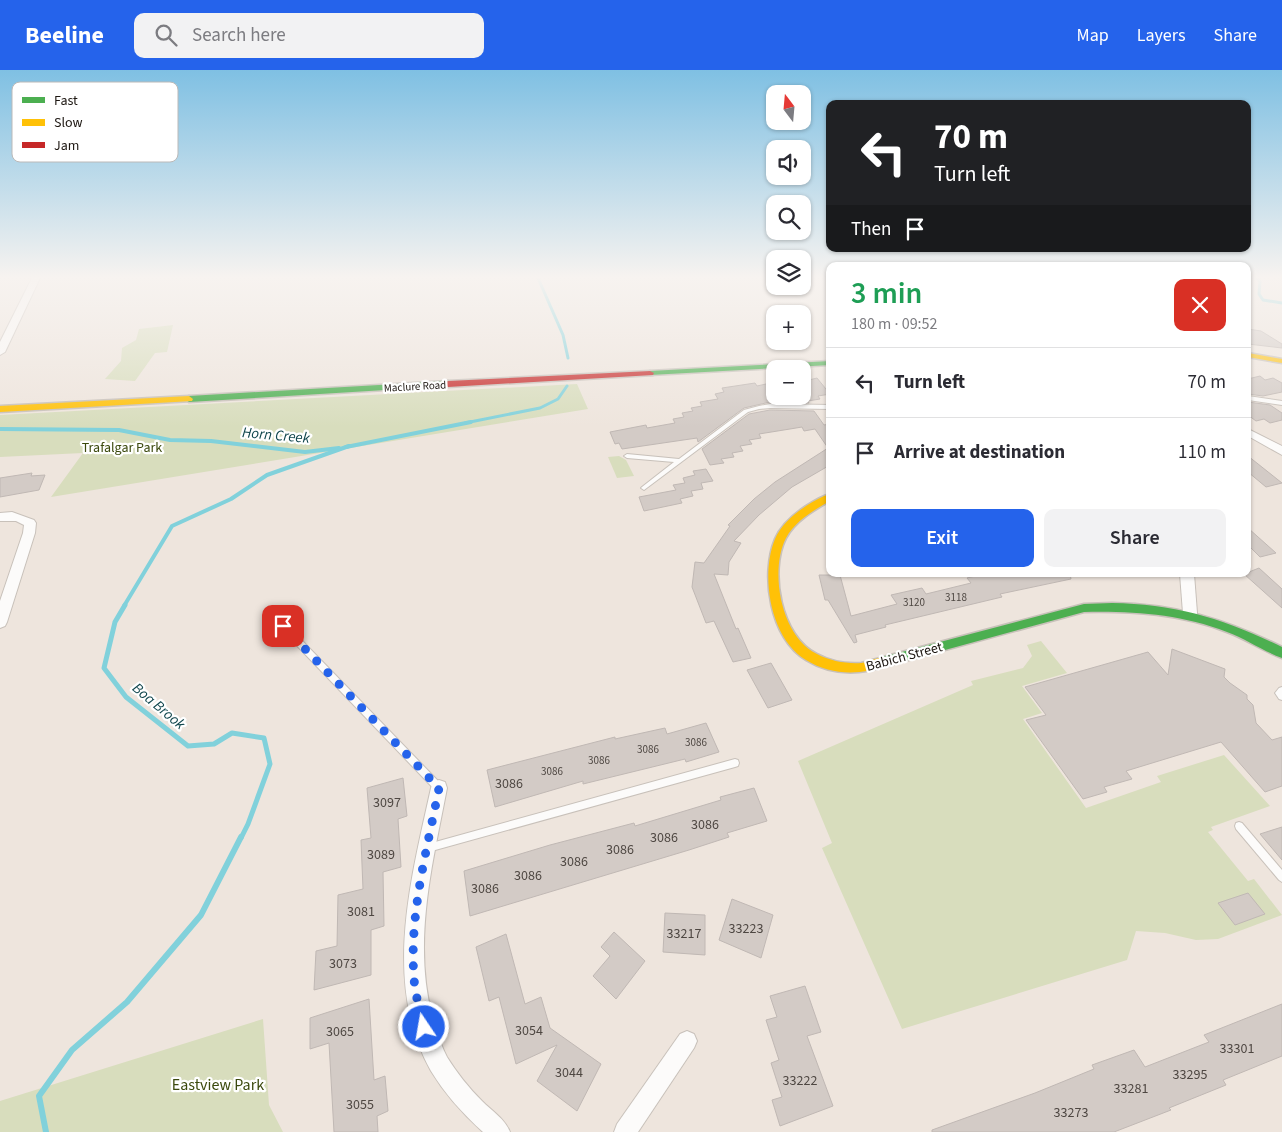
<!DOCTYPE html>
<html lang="en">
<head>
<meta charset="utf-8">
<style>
  body { margin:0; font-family:"Source Sans 3",sans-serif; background:#f2f2f3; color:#2b2b33; height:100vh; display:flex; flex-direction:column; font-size:19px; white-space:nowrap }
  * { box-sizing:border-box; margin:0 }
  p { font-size:16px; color:#7c7c81 }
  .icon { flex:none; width:28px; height:28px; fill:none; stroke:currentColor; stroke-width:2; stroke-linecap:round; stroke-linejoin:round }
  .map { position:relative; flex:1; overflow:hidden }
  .sheet { position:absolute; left:826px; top:192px; width:425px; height:315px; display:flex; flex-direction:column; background:#fff; border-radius:10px; box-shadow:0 1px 4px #0004 }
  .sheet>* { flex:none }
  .banner { position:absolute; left:826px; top:30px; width:425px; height:152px; border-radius:10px; box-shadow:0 1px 4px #0004; background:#202124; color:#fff; overflow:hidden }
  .needle { width:32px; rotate:344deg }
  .fabs { position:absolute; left:766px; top:15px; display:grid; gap:10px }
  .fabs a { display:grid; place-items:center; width:45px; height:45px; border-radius:10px; background:#fff; box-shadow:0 1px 4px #0004; font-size:25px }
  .pin { position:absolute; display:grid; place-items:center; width:42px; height:42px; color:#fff; margin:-21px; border-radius:10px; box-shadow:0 2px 8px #0006 }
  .me { position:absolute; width:55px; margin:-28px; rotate:348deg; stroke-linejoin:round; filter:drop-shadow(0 0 4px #0008) }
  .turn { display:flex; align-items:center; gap:18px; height:105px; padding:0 25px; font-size:22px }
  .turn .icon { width:65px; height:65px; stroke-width:2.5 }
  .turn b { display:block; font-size:35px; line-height:42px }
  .then { display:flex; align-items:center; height:48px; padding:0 25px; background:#0003; gap:10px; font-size:19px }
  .round { display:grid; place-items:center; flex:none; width:52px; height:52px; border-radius:10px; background:#f2f2f3 }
  .overview { display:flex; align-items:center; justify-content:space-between; height:85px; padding:0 25px }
  h1 { font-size:30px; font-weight:600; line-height:38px; color:#1e9e55 }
  .primary-button { display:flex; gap:10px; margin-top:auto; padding:10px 25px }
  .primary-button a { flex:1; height:58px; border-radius:10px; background:#2563eb; color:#fff; font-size:20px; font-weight:600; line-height:58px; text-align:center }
  .primary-button a+a { background:#f2f2f3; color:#2b2b33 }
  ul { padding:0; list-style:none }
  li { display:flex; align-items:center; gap:15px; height:70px; padding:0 25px; border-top:1px solid #e1e1e2 }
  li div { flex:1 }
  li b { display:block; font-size:19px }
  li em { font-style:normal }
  header { display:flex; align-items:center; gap:30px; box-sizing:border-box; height:70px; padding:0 25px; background:#2563eb; color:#fff }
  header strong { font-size:24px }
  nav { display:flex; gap:28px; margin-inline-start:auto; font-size:18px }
  .search { width:350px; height:45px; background:#f2f2f3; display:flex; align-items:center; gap:12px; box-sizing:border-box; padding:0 18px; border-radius:10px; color:#7c7c81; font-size:19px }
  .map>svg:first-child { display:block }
  .green { fill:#d8ddbd }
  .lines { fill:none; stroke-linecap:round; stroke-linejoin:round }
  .stream-far3 { stroke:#81d1db; stroke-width:3 }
  .stream-far2 { stroke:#81d1db; stroke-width:4 }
  .stream-far1 { stroke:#81d1db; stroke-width:5 }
  .stream { stroke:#81d1db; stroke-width:6 }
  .building { fill:#d3cbc6; stroke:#c0b8b4 }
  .lane-casing { stroke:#c8c1ba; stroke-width:2 }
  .street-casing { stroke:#c8c1ba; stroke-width:2 }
  .fast-casing { stroke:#c8c1ba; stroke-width:3 }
  .slow-casing { stroke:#c8c1ba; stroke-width:3 }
  .jam-casing { stroke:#c8c1ba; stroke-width:3 }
  .lane { fill:#fcfbfa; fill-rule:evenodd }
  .street { fill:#fcfbfa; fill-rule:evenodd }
  .fast { fill:#4caf50; fill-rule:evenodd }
  .slow { fill:#ffc107; fill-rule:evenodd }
  .jam { fill:#c62828; fill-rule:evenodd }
  .route { stroke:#2563eb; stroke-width:9; stroke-dasharray:0 16.2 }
  .labels { text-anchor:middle; stroke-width:4.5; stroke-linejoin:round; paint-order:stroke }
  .far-street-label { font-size:11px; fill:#1d1712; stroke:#fff }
  .number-label { font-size:11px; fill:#4e4742 }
  .park-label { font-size:14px; fill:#3b490d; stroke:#fff }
  .street-label { font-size:14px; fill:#1d1712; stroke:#fff }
  .near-number-label { font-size:14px; fill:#4e4742 }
  .water-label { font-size:15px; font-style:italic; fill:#10464d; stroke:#fff }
  .near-park-label { font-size:16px; fill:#3b490d; stroke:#fff }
  .key { fill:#fff; stroke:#bbb9b8; stroke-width:1 }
  .key-label { font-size:14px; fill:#1d1712 }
</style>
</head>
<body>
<header>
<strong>Beeline</strong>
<div class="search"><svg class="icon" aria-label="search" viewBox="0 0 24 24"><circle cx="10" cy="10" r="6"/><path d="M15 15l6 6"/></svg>Search here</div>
<nav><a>Map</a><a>Layers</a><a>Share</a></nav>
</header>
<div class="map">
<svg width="1282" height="1062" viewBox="0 0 1282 1062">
  <rect width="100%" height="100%" fill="#eee5dd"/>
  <g class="green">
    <polygon points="173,255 167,282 155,283 135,311 105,309 121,291 122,278 136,270 139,259"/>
    <polygon points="577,314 588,339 51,427 83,383 0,387 0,345"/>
    <polygon points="619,386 626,390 634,406 617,408 608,387"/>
    <polygon points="1041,571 1067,603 1022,616 1042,643 1023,649 1086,738 1161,712 1157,706 1224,685 1270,736 1211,757 1213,760 1208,762 1248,811 1254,809 1282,845 1218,869 1196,870 1165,863 1136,861 1127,890 902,959 822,778 832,773 798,691 973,615 971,611 1023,598 1032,586 1027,575"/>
    <polygon points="263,949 269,1035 283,1062 0,1062 0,1031"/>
  </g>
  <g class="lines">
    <g class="stream-far3">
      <polyline points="538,208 563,265 568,288"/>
      <polyline points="1256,208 1260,211 1259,224 1263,230 1282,233"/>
      <polyline points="465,353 540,338 558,329 567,316"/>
    </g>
    <g class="stream-far2">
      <polyline points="0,359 119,360 170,370 211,371 305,382 339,378"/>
      <polyline points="346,377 471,352"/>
      <polyline points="124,536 172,456 231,429 267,405 349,376"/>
    </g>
    <polyline class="stream-far1" points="125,535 115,552 104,598 126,627 188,676 214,674 232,663 264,668 270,694 248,754 241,768"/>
    <polyline class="stream" points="46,1062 39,1026 72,980 127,932 201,845 241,767"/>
  </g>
  <g class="building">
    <polygon points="1248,259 1261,261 1282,274 1282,278 1248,274"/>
    <polygon points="1260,306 1265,310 1273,308 1282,313 1282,322 1263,326 1248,324 1248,309"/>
    <polygon points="802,307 805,311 817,308 830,324 818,326 820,329 808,331 809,333 770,332 744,338 698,372 697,368 622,379 619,373 615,374 610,362 646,355 647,358 675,353 673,349 684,347 682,343 693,341 691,338 702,336 700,332 718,329 715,324 724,322 722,318 755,313 757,316 775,312 775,326 802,326"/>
    <polygon points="1248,332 1270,335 1282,343 1282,350 1270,353 1264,349 1256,351 1248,345"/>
    <polygon points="770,340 814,341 824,355 830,354 830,395 792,417 759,445 734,471 741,473 729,492 728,505 714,504 736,559 738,558 751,588 733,592 714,551 706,553 692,517 695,492 704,493 730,456 728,455 754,429 775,412 828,378 815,359 804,361 802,357 790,359 759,364 761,368 749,370 752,374 740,376 743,381 732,383 734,387 721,389 724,393 710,395 702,379 749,344"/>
    <polygon points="1248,386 1282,413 1266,417 1248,402"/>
    <polygon points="706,399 713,411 701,413 703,419 691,421 693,426 680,429 682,433 644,441 639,427 676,420 673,415 685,413 683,408 695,405 693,401"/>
    <polygon points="32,403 31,406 45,405 39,420 0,427 0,408"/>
    <polygon points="1248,458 1276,483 1260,487 1248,475"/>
    <polygon points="1259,498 1282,519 1282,538 1244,504"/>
    <polygon points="983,504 1070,504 1071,509 1000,524 1002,527 885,555 886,557 855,565 857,572 854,573 828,530 825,530 819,505 840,505 851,546 897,534 891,525 922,518 926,524 971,513 967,508"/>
    <polygon points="1172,579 1225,599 1224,607 1230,613 1247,625 1247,629 1253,635 1256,653 1272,670 1282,667 1282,716 1265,722 1221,672 1126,701 1132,709 1104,717 1107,722 1083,729 1026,650 1046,645 1025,617 1148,582 1168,605"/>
    <polygon points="771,593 792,630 768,638 747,600"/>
    <polygon points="706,653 719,682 686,692 685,689 583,714 583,711 495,737 487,700 615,667 615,669 665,658 667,664"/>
    <polygon points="403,708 407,746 398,749 401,797 383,802 384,856 371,860 371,905 314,920 316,881 337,876 338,825 363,819 361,770 371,768 367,718"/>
    <polygon points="754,718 767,751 727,763 729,767 689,780 470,846 464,801 550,775 634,753 635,756 721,730 720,727"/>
    <polygon points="1282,757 1282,790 1260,764"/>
    <polygon points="1248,823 1265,844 1235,855 1218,833"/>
    <polygon points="732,829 773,845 761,888 719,870"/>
    <polygon points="665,843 705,845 705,885 663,882"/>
    <polygon points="614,862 645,891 616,929 593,906 610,886 601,877"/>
    <polygon points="506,864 525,934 541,927 550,958 601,994 577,1041 537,1011 557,975 516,994 499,927 489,931 476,877"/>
    <polygon points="805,916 821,962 807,966 833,1036 780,1056 772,1030 782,1027 771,993 779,990 766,950 777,947 770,926"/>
    <polygon points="369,929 374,1010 385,1006 388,1041 377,1046 378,1062 334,1062 329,973 310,979 310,948"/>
    <polygon points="1282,934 1282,986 1223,1010 1226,1015 1169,1038 1171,1040 1114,1062 932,1062 932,1060 1035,1023 1094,999 1092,995 1134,980 1145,997 1209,972 1204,965"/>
  </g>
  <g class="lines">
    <g class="lane-casing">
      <g id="lane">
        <polygon points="1248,326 1282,331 1282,335 1248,330"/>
        <polygon points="770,334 830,335 830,339 770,338 759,339 748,342 644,420 641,418 642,417 674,392 627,388 624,386 627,384 679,389 744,340 759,336"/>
        <polygon points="283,553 286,554 442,715 443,718 442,721 439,722 436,721 280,558 279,556 280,554"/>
        <polygon points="1282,617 1282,630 1279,629 1275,623 1279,618"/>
        <polygon points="735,689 738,690 739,693 738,696 735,697 428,782 425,781 424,778 425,775 428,774"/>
        <polygon points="1239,752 1242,753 1282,800 1282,812 1279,810 1236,759 1235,756 1236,753"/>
      </g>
    </g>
    <g class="street-casing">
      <g id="street">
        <polygon points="32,208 40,208 5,282 0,285 0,272"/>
        <polygon points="1248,359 1282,376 1282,385 1248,366"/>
        <polygon points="12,442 34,450 36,453 35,463 7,552 5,556 0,558 0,531 23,463 24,455 16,451 0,451 0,443"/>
        <polygon points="1180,504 1194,504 1197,543 1195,547 1190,548 1185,547 1183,543"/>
        <path d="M439 710 445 712 447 718C432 797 410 880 436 959 439 968 442 978 447 987 457 1003 469 1018 482 1031 492 1041 505 1049 510 1062H483C463 1044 445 1024 431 1001 382 914 411 809 431 718L433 712Z"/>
        <polygon points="687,961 694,964 697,971 694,978 638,1062 614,1062 617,1054 680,964"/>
      </g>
    </g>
    <g class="fast-casing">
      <g id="fast">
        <polygon points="830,291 830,295 650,305 646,303 650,301"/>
        <polygon points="448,311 452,314 451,316 189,332 185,329 189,326"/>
        <path d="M1112 533C1176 534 1225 549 1282 577V588C1263 581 1246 569 1227 562 1180 544 1134 541 1084 542L883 597 879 596 877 592 879 588 883 587 1084 534Z"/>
      </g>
    </g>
    <g class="slow-casing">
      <g id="slow">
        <polygon points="1248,283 1282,289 1282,293 1248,287"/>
        <polygon points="189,326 193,329 192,331 0,342 0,336"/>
        <path d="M830 424V431C814 440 795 451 786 468 769 501 781 567 817 584 830 591 847 594 861 593 870 592 879 586 887 588L889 592 887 596C860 605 832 606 806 590 770 569 760 505 775 469 781 455 794 444 806 436 814 431 822 426 830 424Z"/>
      </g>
    </g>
    <g class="jam-casing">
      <polygon id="jam" points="650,301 654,303 653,305 448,317 444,314 448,311"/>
    </g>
    <use href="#lane" class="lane"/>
    <use href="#street" class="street"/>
    <use href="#fast" class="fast"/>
    <use href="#slow" class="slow"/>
    <use href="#jam" class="jam"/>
  </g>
  <linearGradient id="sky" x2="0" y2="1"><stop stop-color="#7fc0e3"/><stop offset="0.58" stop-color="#f7f3f0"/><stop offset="1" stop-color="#f7f3f0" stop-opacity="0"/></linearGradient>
  <rect width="1282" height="357" fill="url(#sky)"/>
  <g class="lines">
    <path class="route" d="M283 556 439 718C427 780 409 845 414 908 415 924 420 941 424 957"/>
  </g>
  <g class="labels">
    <g class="far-street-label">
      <text transform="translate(415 316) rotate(-3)" y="4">Maclure Road</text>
    </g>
    <g class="number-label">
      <text x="956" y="531">3118</text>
      <text x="914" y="536">3120</text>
      <text x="696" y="676">3086</text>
      <text x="648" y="683">3086</text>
      <text x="599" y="694">3086</text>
      <text x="552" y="705">3086</text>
    </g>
    <g class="park-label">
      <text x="122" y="382">Trafalgar Park</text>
    </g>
    <g class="street-label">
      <text transform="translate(904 586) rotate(-15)" y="5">Babich Street</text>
    </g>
    <g class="near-number-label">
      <text x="509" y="718">3086</text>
      <text x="387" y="737">3097</text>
      <text x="705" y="759">3086</text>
      <text x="664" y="772">3086</text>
      <text x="620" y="784">3086</text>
      <text x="381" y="789">3089</text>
      <text x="574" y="796">3086</text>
      <text x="528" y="810">3086</text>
      <text x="485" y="823">3086</text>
      <text x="361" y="846">3081</text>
      <text x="746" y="863">33223</text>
      <text x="684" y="868">33217</text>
      <text x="343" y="898">3073</text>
      <text x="529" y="965">3054</text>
      <text x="340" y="966">3065</text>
      <text x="1237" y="983">33301</text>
      <text x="569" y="1007">3044</text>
      <text x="1190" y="1009">33295</text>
      <text x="800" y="1015">33222</text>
      <text x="1131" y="1023">33281</text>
      <text x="360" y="1039">3055</text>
      <text x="1071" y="1047">33273</text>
    </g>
    <g class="water-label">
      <text transform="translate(276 365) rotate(5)" y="5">Horn Creek</text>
      <text transform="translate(159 636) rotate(40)" y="5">Boa Brook</text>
    </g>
    <g class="near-park-label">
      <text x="218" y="1020">Eastview Park</text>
    </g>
  </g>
  <rect x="12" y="12" width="166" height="80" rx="8" class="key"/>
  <rect x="22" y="27" width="23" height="6" fill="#4caf50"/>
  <rect x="22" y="49" width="23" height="7" fill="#ffc107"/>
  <rect x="22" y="72" width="23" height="6" fill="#c62828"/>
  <g class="key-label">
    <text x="54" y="35">Fast</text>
    <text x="54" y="57">Slow</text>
    <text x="54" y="80">Jam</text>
  </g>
</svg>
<div class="fabs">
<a><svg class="needle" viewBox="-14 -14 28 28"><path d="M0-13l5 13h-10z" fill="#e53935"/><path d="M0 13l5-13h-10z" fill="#7c7c81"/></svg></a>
<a><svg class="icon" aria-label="sound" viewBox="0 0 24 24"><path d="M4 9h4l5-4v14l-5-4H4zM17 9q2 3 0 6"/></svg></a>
<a><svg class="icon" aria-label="search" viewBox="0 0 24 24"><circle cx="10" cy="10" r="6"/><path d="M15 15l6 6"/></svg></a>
<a><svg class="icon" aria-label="layers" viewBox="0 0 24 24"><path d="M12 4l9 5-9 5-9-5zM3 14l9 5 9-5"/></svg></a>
<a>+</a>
<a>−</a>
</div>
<div class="pin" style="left:283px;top:556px;background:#d93025"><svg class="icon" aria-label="arrive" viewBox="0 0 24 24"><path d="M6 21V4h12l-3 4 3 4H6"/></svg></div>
<svg class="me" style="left:424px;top:957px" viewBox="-20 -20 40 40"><circle r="17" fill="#2563eb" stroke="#fff" stroke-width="3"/><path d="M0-11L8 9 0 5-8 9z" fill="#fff"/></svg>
<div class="banner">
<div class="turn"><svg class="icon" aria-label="left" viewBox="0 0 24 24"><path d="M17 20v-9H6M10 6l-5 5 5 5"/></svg><div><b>70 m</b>Turn left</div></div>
<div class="then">Then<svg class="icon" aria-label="arrive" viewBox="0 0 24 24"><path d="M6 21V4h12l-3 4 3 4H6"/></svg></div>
</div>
<section class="sheet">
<div class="overview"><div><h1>3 min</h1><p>180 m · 09:52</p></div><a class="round" style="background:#d93025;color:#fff"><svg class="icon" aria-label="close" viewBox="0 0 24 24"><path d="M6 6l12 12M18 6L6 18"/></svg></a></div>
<ul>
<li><svg class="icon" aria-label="left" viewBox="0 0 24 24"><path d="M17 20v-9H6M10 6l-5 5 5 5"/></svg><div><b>Turn left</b></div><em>70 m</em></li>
<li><svg class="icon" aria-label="arrive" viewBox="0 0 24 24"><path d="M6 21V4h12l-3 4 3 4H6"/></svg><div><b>Arrive at destination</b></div><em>110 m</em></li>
</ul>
<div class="primary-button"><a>Exit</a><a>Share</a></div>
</section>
</div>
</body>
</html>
